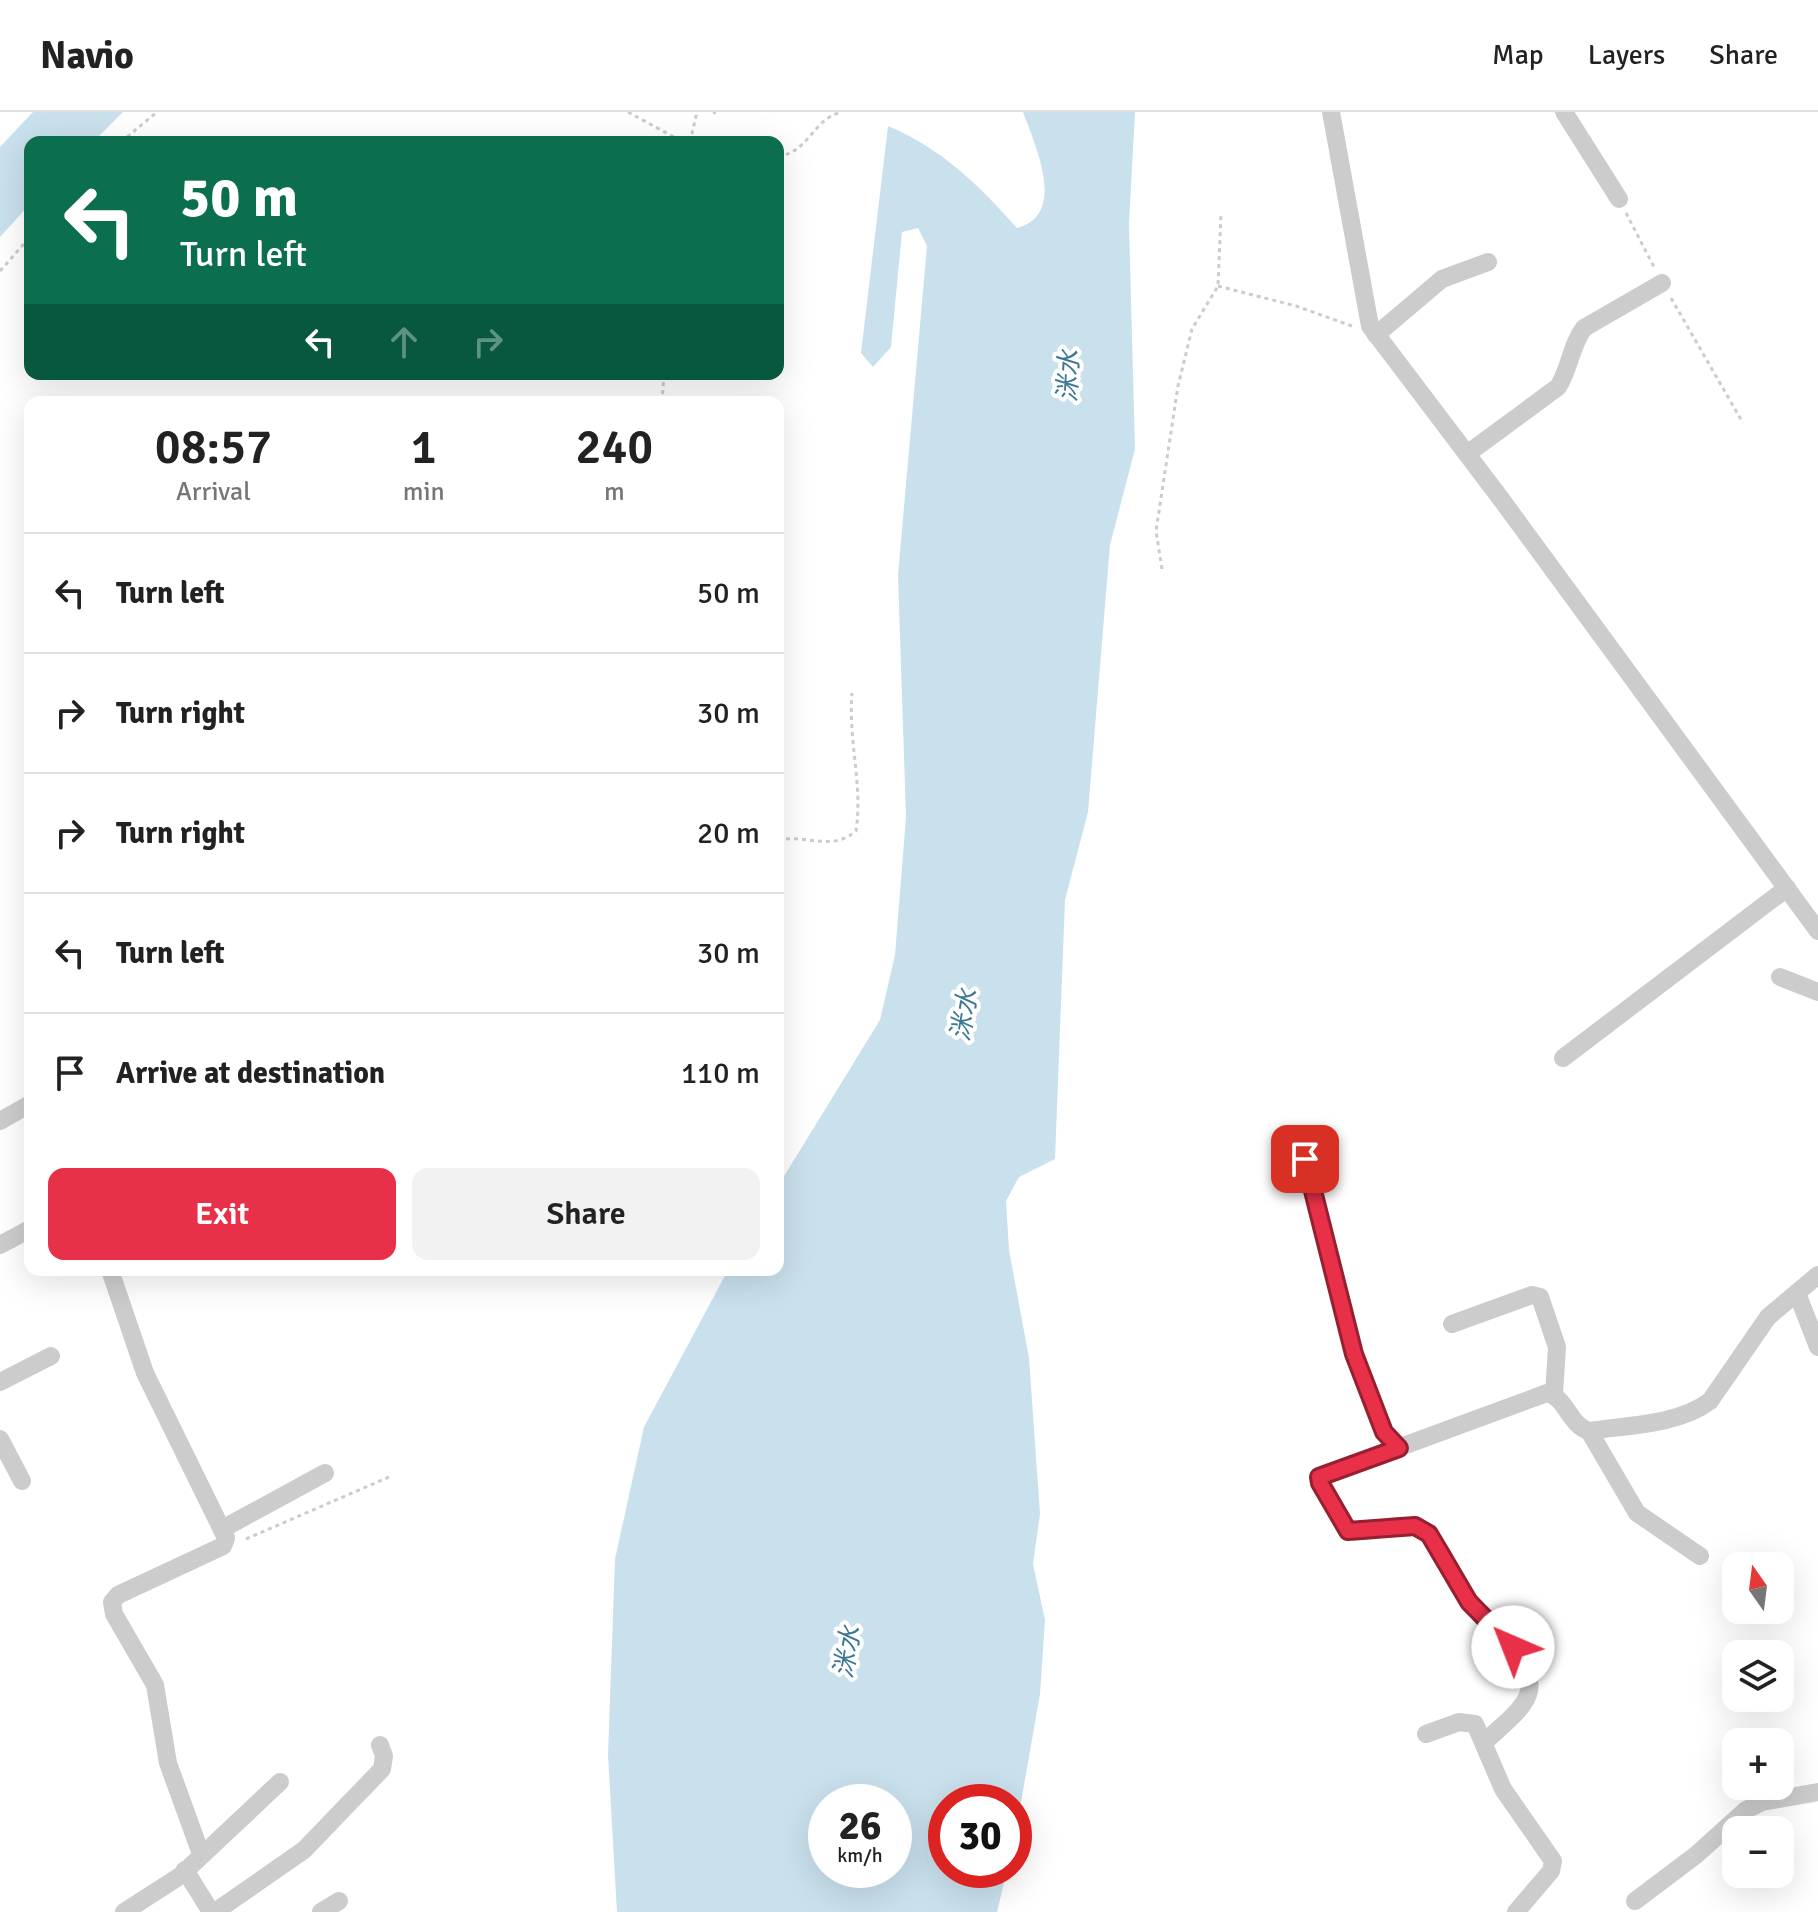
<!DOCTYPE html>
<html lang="en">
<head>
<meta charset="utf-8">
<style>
  body { margin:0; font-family:Signika,"Noto Sans SC",sans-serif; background:#f2f2f2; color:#222; height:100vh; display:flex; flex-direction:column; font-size:30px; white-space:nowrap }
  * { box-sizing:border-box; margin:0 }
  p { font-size:26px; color:#767676 }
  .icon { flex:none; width:44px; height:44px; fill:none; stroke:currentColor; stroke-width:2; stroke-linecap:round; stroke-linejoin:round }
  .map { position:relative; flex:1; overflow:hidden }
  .side { position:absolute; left:24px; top:284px; width:760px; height:880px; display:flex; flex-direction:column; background:#fff; border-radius:16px; box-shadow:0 8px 32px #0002 }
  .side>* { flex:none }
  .guide { position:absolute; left:24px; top:24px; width:760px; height:244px; border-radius:16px; box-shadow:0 8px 32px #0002; background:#0b6e4f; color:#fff; overflow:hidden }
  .needle { width:52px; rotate:346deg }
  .tools { position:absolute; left:1722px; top:1440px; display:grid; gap:16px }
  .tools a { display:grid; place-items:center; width:72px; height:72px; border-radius:16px; background:#fff; box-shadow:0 8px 32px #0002; font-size:40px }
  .speed { position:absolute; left:808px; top:1672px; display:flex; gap:16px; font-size:40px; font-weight:700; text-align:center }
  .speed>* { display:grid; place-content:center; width:104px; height:104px; border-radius:50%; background:#fff; box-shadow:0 8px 32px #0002; line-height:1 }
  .speed small { font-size:20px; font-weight:400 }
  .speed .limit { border:12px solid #d22; background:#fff; color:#111 }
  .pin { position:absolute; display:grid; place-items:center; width:68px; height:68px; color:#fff; margin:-34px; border-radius:16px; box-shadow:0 4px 12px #0006 }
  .me { position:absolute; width:88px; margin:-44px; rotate:316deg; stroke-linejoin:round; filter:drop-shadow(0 0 6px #0008) }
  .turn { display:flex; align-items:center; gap:28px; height:168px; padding:0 24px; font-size:36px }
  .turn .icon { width:104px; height:104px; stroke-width:2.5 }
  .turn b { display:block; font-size:56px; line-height:68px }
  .lanes { display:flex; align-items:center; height:76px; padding:0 24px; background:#0003; justify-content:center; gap:40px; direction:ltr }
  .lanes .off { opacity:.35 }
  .eta { display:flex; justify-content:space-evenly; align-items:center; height:136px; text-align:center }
  .eta b { font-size:48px; font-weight:600; line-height:56px }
  .action { display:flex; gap:16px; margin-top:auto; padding:16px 24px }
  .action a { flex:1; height:92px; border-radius:16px; background:#e83049; color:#fff; font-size:32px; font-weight:600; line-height:92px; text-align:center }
  .action a+a { background:#f2f2f2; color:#222 }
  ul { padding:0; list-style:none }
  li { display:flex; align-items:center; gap:24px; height:120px; padding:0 24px; border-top:2px solid #e0e0e0 }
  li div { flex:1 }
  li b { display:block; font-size:30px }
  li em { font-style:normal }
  header { display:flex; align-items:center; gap:48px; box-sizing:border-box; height:112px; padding:0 40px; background:#fff; border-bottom:2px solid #e0e0e0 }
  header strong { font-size:38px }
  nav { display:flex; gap:44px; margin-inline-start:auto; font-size:28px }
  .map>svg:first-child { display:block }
  .water { fill:#c9e1ed; fill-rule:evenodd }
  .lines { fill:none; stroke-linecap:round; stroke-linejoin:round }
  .path { stroke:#ccc; stroke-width:3; stroke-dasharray:4 4; stroke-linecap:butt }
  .minor { stroke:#ccc; stroke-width:18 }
  .route-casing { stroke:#971f2f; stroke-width:20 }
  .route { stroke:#e83049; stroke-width:14 }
  .labels { text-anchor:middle; stroke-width:8; stroke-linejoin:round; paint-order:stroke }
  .water-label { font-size:26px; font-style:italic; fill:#3c7793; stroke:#fff }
</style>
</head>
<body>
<header>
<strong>Navio</strong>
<nav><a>Map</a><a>Layers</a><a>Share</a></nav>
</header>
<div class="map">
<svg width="1818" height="1800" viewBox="0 0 1818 1800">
  <rect width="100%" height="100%" fill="#fff"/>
  <g class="water">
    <polygon points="33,0 123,0 93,30 30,30 30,92 0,125 0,35"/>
    <path d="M1023 0H1135L1129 112 1135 337 1110 433 1088 700 1065 788 1055 1047 1019 1065 1006 1089 1009 1138 1029 1246 1040 1402 1033 1452 1045 1508 1040 1582 1014 1730V1690H946V1758H1007L997 1800H617L608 1643 615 1447 644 1315 728 1158H778V1074L880 908 895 843 906 705 898 463 927 134 918 116 902 120 891 235 873 255 861 241 888 14C941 36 980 74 1017 116 1068 103 1035 33 1023 0ZM826 1690H894V1758H826Z"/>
  </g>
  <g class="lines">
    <g class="path">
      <polyline points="628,0 683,30"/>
      <polyline points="713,0 716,1"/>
      <polyline points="121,30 157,0"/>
      <polyline points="690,30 697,0"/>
      <path d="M778 45C811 38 811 9 841 0"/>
      <polyline points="1626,101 1654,155"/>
      <polyline points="0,159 30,125"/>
      <polyline points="1218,174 1296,194 1352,214"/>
      <polyline points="1671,186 1743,311"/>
      <polyline points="662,290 664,262"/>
      <polyline points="1162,457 1156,419 1178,274 1192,217 1218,174 1221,102"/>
      <path d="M778 728C807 722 831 740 856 719 863 673 848 628 852 581"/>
      <polyline points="246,1427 389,1365"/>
    </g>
    <g class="minor">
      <polyline points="1331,0 1370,214 1501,387 1818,819"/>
      <polyline points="1564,0 1619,87"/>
      <polyline points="1376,223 1442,167 1488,150"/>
      <path d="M1467 342 1558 275C1570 256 1571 233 1584 216L1662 171"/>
      <polyline points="1780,865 1818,880"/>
      <polyline points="1563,946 1787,776"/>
      <polyline points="0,1009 30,992"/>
      <polyline points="1305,1047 1354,1242 1384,1320 1399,1336"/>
      <polyline points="0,1133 30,1117"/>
      <polyline points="110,1158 145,1261 226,1426 223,1434 118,1483 112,1490 114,1502 155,1573 168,1651 201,1742"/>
      <polyline points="1797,1181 1818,1235"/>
      <polyline points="1452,1212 1532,1183 1540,1185 1557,1235 1554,1282"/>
      <polyline points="0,1270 51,1244"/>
      <polyline points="1589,1319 1637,1401 1700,1444"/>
      <polyline points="0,1327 22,1369"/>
      <polyline points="224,1416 325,1361"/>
      <polyline points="1426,1622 1459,1610 1475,1612 1503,1677 1553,1749 1551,1759 1516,1800"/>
      <path d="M1485 1630C1497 1617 1526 1597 1529 1579 1535 1544 1486 1513 1469 1489 1455 1471 1438 1421 1416 1415 1395 1410 1370 1422 1348 1419L1319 1365 1547 1281C1566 1285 1569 1313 1589 1319 1628 1313 1678 1313 1710 1289L1768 1205 1818 1163"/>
      <polyline points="185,1758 211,1800"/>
      <polyline points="1635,1789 1696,1743 1746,1698 1762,1690 1818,1680"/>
      <polyline points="124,1800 180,1764 280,1670"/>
      <polyline points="215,1800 304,1738 382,1657 384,1644 380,1633"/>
      <polyline points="321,1800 339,1789"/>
    </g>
  </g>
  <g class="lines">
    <g class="route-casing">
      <polyline id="route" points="1305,1047 1354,1242 1384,1320 1399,1336 1319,1365 1320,1371 1348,1419 1415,1414 1429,1422 1469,1490 1513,1535"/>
    </g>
    <use href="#route" class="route"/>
  </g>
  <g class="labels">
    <g class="water-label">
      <text transform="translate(1068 264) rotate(-87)" y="9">洣水</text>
      <text transform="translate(964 903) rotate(-80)" y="9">洣水</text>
      <text transform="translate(847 1540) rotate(-80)" y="9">洣水</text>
    </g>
  </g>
</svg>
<div class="tools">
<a><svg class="needle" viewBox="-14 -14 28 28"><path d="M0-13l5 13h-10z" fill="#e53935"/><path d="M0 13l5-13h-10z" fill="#767676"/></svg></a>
<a><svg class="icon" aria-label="layers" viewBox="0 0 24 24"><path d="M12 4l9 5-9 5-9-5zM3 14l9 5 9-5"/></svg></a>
<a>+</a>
<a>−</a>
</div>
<div class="speed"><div>26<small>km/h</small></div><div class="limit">30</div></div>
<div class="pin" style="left:1305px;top:1047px;background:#d93025"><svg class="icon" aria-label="arrive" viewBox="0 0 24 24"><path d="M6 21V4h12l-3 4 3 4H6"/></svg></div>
<svg class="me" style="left:1513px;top:1535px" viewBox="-20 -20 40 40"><circle r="19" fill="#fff"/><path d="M0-13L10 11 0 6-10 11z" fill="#e83049"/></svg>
<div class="guide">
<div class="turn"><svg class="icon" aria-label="left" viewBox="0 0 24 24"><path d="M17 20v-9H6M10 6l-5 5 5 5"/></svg><div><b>50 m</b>Turn left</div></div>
<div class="lanes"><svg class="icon" aria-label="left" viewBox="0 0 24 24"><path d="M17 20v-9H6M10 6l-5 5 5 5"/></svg><svg class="icon off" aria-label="ahead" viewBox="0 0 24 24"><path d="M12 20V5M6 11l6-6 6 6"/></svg><svg class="icon off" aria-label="right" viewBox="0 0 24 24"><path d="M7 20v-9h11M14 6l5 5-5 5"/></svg></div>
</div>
<section class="side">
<div class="eta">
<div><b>08:57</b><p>Arrival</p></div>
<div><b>1</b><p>min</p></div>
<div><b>240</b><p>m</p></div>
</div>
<ul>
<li><svg class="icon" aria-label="left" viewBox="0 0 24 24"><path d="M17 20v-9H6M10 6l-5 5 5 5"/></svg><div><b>Turn left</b></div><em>50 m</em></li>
<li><svg class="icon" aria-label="right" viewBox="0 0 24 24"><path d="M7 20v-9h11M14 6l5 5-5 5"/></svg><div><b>Turn right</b></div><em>30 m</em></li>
<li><svg class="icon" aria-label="right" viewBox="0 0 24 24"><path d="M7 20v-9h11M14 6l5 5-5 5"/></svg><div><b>Turn right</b></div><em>20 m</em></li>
<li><svg class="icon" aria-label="left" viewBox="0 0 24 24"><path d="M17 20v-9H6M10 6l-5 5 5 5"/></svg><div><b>Turn left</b></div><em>30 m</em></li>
<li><svg class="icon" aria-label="arrive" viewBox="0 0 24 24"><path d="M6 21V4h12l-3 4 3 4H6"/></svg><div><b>Arrive at destination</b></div><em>110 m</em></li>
</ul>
<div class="action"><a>Exit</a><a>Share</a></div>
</section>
</div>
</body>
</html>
